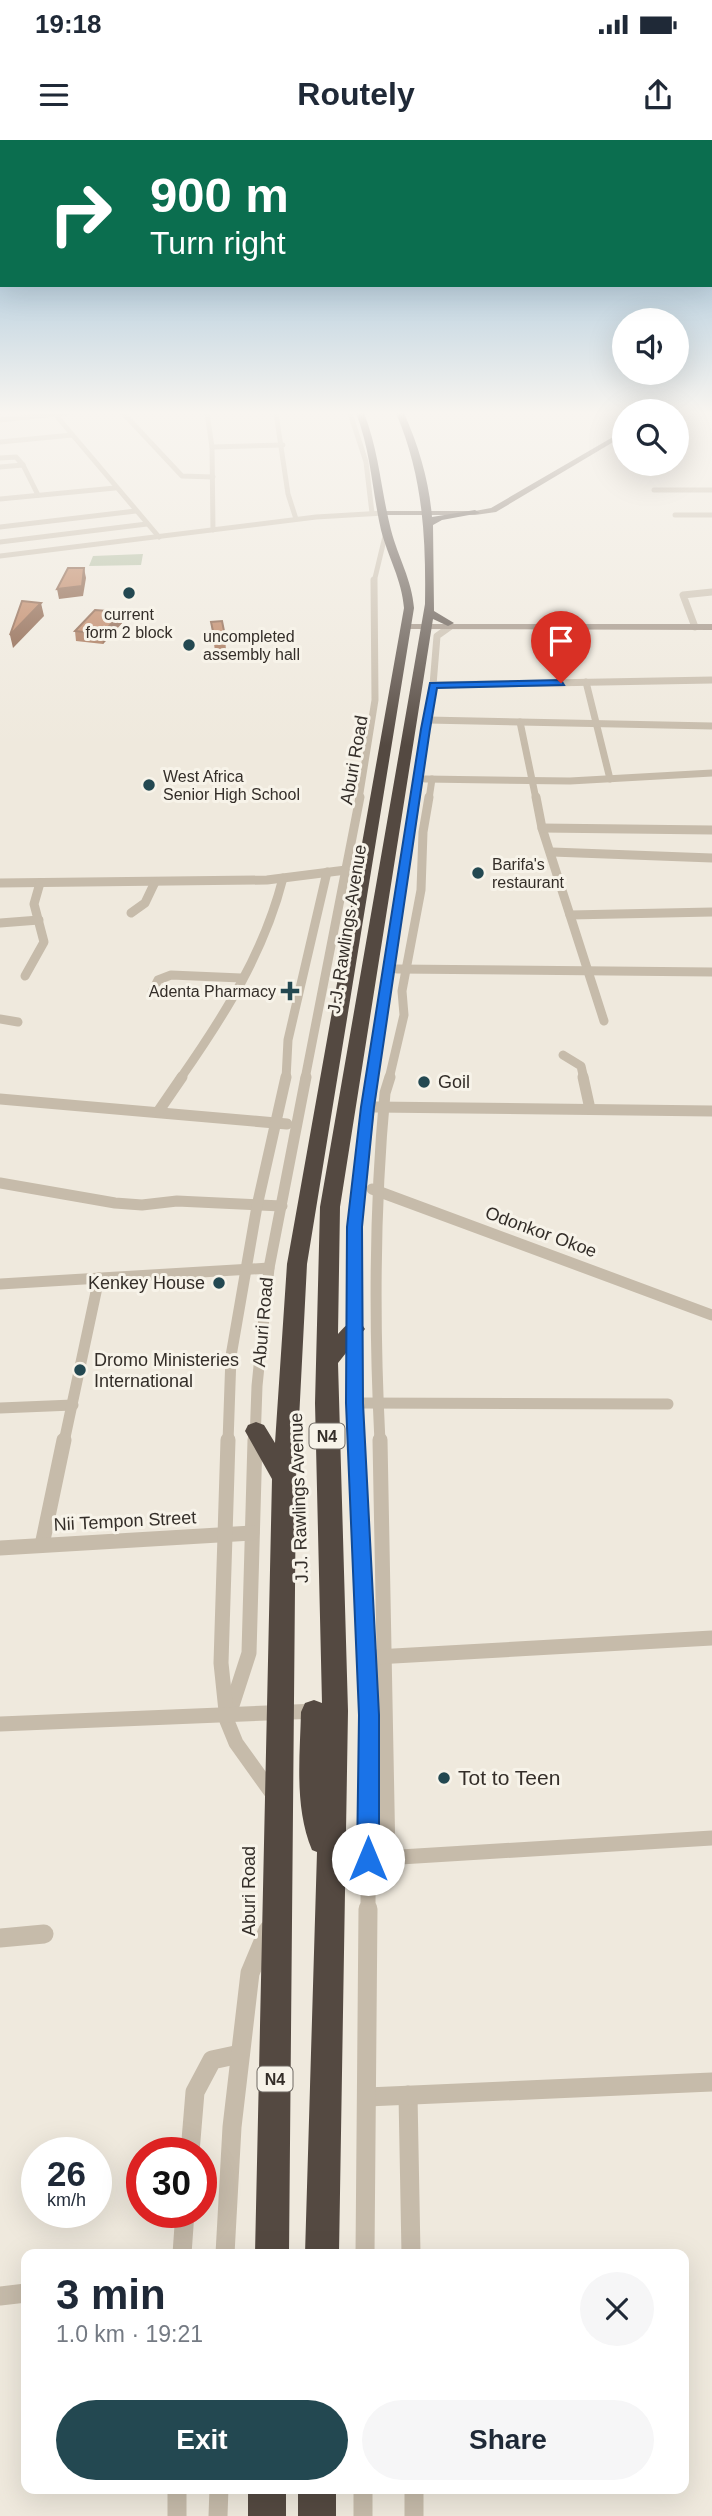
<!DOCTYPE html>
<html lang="en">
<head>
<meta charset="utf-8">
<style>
  body { margin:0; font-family:Helvetica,sans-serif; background:#f6f6f7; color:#1f2937; height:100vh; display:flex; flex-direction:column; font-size:26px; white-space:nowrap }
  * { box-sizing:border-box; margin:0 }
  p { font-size:23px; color:#747a83 }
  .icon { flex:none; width:38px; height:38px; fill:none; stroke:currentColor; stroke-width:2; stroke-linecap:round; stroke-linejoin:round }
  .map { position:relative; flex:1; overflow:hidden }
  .sheet { position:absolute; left:21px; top:2109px; width:668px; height:245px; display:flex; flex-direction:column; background:#fff; border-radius:14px; box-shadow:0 7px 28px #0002 }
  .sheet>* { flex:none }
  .top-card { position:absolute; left:0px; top:0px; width:712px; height:147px; box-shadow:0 7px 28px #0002; background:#0b6e4f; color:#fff; overflow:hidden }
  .buttons { position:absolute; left:612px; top:168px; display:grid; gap:14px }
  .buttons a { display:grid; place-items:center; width:77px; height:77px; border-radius:50%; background:#fff; box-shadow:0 7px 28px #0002; font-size:35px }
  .speed { position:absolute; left:21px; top:1997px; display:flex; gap:14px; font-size:35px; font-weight:700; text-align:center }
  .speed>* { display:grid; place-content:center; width:91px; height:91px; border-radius:50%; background:#fff; box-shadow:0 7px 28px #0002; line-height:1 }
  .speed small { font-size:18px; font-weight:400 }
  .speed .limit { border:10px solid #d22; background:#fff; color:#111 }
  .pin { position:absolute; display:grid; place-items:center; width:60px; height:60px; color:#fff; margin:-72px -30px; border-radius:50% 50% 50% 0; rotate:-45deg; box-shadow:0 0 7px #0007 }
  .pin .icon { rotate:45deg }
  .me { position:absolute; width:77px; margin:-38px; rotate:0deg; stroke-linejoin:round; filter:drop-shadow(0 0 5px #0008) }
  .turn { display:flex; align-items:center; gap:24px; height:147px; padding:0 35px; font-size:32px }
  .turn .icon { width:91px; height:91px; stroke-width:2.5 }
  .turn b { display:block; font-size:49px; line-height:60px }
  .round { display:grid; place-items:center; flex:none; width:74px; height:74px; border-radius:37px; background:#f6f6f7 }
  .headline { display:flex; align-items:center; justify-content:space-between; height:119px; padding:0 35px }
  h1 { font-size:42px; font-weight:700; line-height:52px }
  .primary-button { display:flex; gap:14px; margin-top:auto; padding:14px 35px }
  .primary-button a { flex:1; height:80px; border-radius:42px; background:#234851; color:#fff; font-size:28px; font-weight:700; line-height:80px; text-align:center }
  .primary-button a+a { background:#f6f6f7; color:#1f2937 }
  .status { display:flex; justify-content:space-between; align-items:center; height:49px; padding:0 35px; background:#fff; direction:ltr }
  .status svg { height:19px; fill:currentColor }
  header { display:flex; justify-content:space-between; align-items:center; height:91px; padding:0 35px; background:#fff; font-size:32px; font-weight:700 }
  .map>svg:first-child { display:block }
  .green { fill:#afbc9f }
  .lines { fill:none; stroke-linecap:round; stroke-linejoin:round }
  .street-far5 { stroke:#c6bbaa; stroke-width:5 }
  .street-far4 { stroke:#c6bbaa; stroke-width:7 }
  .street-far3 { stroke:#c6bbaa; stroke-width:9 }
  .street-far2 { stroke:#c6bbaa; stroke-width:11 }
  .street-far1 { stroke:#c6bbaa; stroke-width:15 }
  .street { stroke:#c6bbaa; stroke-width:19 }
  .secondary { fill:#998a7c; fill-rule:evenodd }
  .primary { fill:#74675c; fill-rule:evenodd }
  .highway { fill:#544941; fill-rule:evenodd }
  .wall { fill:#9e6747 }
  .shaded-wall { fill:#81543a }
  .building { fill:#b87853; stroke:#81543a; stroke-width:2 }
  .route { fill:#1a73e8; stroke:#114b97; stroke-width:2 }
  .poi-dot { fill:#234851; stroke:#f7f3e9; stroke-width:2.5 }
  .labels { text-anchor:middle; stroke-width:6; stroke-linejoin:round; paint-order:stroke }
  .far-poi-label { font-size:16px; fill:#342e29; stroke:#f7f3e9; text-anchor:start }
  .shield { fill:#f7f3e9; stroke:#6e6963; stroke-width:2 }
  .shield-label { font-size:16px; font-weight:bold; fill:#342e29 }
  .street-label { font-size:18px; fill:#342e29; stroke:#f7f3e9 }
  .poi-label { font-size:18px; fill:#342e29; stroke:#f7f3e9; text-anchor:start }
  .near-poi-label { font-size:21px; fill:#342e29; stroke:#f7f3e9; text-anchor:start }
</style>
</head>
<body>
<div class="status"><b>19:18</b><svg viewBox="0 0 49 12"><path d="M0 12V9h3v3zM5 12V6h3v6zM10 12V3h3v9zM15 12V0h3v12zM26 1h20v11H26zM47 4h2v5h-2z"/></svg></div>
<header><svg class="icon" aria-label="menu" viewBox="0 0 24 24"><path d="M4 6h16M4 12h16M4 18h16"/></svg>Routely<svg class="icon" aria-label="share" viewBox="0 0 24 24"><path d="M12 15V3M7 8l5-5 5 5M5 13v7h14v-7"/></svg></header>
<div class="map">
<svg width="712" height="2376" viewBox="0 0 712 2376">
  <rect width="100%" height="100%" fill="#efe9dd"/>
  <polygon class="green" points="143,414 141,425 89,426 93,416"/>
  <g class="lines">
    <g class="street-far5">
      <polyline points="54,273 159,397"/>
      <polyline points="123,273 182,336 213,337"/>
      <polyline points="207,273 212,307 213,390"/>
      <polyline points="276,273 288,354 296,379"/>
      <polyline points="350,273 366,322 372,373"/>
      <polyline points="0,280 66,273"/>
      <polyline points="0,302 72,295"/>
      <polyline points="212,307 283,305"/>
      <polyline points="0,318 16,317 23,325"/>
      <polyline points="0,327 23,325 38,355"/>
      <polyline points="654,350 712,350"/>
      <polyline points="0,359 115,348"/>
      <polyline points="675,375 712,375"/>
      <polyline points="0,387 136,371"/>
      <polyline points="0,402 147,384"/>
      <polyline points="0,416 316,377 384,373"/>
      <polyline points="374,442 386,392"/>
    </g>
    <g class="street-far4">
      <polyline points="695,487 683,455 712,452"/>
      <polyline points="586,542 610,639"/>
      <polyline points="433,545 712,540"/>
      <polyline points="427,580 712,586"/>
      <polyline points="520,582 536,659"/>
      <polyline points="425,639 570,641 712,633"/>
      <polyline points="359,659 375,560 374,440"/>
      <polyline points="415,659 433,545 437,496 451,486"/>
      <polyline points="429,659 432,639"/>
    </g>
    <g class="street-far3">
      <polyline points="536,657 542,688 604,881"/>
      <polyline points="542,688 712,690"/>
      <polyline points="552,712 712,718"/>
      <polyline points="0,743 267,740 346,730"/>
      <polyline points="131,773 145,763 155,742"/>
      <polyline points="570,775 712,772"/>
      <polyline points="0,783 39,780"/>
      <polyline points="397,829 712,832"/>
      <polyline points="25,836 44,802 34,764 40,743"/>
      <polyline points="152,852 158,840 171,835 241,838"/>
      <polyline points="0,879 18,882"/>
      <polyline points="563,915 581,926 584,939"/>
      <path d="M180 939C224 876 264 813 283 738"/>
      <polyline points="286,939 288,900 327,732"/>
      <polyline points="305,939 360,657"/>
      <polyline points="372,939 416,657"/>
      <polyline points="389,939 404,875 402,851 421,750 423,692 429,657"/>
    </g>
    <g class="street-far2">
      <polyline points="583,937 590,969"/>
      <polyline points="0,959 287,984"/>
      <polyline points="375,967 712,971"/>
      <polyline points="158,972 182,937"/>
      <polyline points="0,1043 115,1063 142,1065 177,1061 282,1066"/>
      <polyline points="372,1049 712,1175"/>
      <polyline points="0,1144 269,1128"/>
      <polyline points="354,1263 668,1264"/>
      <polyline points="0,1268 73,1265"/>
      <polyline points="64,1302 99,1138"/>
      <polyline points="228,1302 231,1216 257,1066 286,937"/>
      <polyline points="255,1302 257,1246 269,1128 306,937"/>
      <polyline points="356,1302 355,1087 373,937"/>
      <path d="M380 1302C374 1185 374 1070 385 953L390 937"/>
    </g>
    <g class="street-far1">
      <polyline points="255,1300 249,1513 227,1581 236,1603 274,1656"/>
      <polyline points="356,1300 369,1575 368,1771"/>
      <polyline points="380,1300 388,1718"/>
      <polyline points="42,1405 64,1300"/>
      <polyline points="0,1408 252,1393"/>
      <polyline points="376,1517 712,1498"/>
      <polyline points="226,1571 221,1523 228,1300"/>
      <polyline points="0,1584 318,1571"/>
      <polyline points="368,1719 712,1698"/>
    </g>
    <g class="street">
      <polyline points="0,1798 44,1794"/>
      <polyline points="408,1955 411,2114"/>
      <polyline points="367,1957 712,1942"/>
      <polyline points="190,2012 195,1952 212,1920 240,1914"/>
      <polyline points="182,2114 185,2072"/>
      <polyline points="225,2114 232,1987 250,1833 268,1790"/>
      <polyline points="365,2114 368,1769"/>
      <polyline points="0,2156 26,2153"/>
      <polyline points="177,2348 177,2376"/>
      <polyline points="363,2348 363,2376"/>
      <polyline points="414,2348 414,2376"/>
      <polyline points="218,2376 219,2348"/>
    </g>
    <polygon class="secondary" points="405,484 712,484 712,490 408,489 403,486"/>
    <polygon class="primary" points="625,290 625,295 496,372 475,375 384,375 380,373 384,371 475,371 491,368"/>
    <g class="highway">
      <path d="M356 273H364C379 311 381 351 391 390 398 417 412 440 414 468L307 1124 296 1338 289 2114H255L272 1339 245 1291 248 1285 256 1282 264 1285 275 1303 287 1124 404 468C402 440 388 417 381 390 372 351 371 311 356 273Z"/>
      <path d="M396 273H404C419 307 429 341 432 377L475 370 480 373 442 380 433 385 434 471 454 483 448 486 433 479 340 1067 338 1194C346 1185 349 1180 361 1183L365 1189 338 1223 348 1571 339 2114H305L317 1712 312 1710C294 1667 300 1617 301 1572L305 1563 314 1560 322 1563 315 1263 320 1067 425 464C426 397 423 336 396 273Z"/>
      <rect x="248" y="2348" width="38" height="28"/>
      <rect x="298" y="2348" width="38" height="28"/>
    </g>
  </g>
  <g class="wall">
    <polygon points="123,482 103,504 76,501 75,491"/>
    <polygon points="211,482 225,496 226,511 215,511"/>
  </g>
  <g class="shaded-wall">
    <polygon points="84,428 86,438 83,456 59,459 57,449"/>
    <polygon points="41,463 44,476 13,508 10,495"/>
    <polygon points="122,472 123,482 103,504 102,494"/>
  </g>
  <g class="building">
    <polygon points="68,428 84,428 82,446 57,449"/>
    <polygon points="22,461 41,463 10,495"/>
    <polygon points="95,470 122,472 102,494 75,491"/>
    <polygon points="222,481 225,496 214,496 211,482"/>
  </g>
  <linearGradient id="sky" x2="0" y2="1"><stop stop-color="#7eadcf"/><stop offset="0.45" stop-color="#f8f5f0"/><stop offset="1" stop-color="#f8f5f0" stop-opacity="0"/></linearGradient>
  <rect width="712" height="606" fill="url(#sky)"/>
  <polygon class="route" points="561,540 564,545 437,548 430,589 374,967 362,1087 363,1263 379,1575 379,1719 376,1727 368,1730 361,1727 357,1719 359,1575 346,1263 347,1087 361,967 421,589 430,543"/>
  <g class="poi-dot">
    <circle cx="129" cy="453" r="7"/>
    <circle cx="189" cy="505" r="7"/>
    <circle cx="149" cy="645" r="7"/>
    <circle cx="478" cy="733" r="7"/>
    <path d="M286.5 840.5h7v7h7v7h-7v7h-7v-7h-7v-7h7z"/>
    <circle cx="424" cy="942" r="7"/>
    <circle cx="219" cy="1143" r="7"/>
    <circle cx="80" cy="1230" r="7"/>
    <circle cx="444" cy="1638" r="7"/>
  </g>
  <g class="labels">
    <g class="far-poi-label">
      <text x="129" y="480" text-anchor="middle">current<tspan x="129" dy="18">form 2 block</tspan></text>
      <text x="203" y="502">uncompleted<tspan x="203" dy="18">assembly hall</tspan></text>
      <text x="163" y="642">West Africa<tspan x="163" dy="18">Senior High School</tspan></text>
      <text x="492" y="730">Barifa's<tspan x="492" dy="18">restaurant</tspan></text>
      <text x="276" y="857" text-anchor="end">Adenta Pharmacy</text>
    </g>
    <g class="shield">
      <rect x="309.5" y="1283.5" width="35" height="25" rx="5"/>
      <rect x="257.5" y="1926.5" width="35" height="25" rx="5"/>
    </g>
    <g class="shield-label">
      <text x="327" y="1302">N4</text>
      <text x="275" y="1945">N4</text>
    </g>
    <g class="street-label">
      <text transform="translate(354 620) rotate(-80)" y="6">Aburi Road</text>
      <text transform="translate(347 789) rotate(-81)" y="6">J.J. Rawlings Avenue</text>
      <text transform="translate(541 1092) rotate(20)" y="6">Odonkor Okoe</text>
      <text transform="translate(263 1182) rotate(-85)" y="6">Aburi Road</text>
      <text transform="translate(299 1358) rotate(-92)" y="6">J.J. Rawlings Avenue</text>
      <text transform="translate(125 1381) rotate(-3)" y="6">Nii Tempon Street</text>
      <text transform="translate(249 1751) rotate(-90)" y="6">Aburi Road</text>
    </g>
    <g class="poi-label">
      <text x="438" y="948">Goil</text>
      <text x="205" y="1149" text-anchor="end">Kenkey House</text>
      <text x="94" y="1226">Dromo Ministeries<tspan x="94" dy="21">International</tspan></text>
    </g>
    <g class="near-poi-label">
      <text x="458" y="1645">Tot to Teen</text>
    </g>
  </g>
</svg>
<div class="buttons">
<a><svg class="icon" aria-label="sound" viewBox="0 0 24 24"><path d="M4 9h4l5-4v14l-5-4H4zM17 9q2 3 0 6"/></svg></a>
<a><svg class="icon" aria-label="search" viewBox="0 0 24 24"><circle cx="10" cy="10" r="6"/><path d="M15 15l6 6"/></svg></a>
</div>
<div class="speed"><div>26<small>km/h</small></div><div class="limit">30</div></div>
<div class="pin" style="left:561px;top:543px;background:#d93025"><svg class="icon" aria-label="arrive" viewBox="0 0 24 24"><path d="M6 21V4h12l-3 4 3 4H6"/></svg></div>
<svg class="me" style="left:368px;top:1719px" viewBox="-20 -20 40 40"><circle r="19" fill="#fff"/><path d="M0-13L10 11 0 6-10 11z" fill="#1a73e8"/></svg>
<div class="top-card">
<div class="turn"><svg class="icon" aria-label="right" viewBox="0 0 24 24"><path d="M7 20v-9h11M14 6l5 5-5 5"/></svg><div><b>900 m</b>Turn right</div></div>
</div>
<section class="sheet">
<div class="headline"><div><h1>3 min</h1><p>1.0 km · 19:21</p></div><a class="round"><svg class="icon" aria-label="close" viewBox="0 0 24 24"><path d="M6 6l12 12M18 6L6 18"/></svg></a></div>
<div class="primary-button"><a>Exit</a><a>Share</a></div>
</section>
</div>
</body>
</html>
